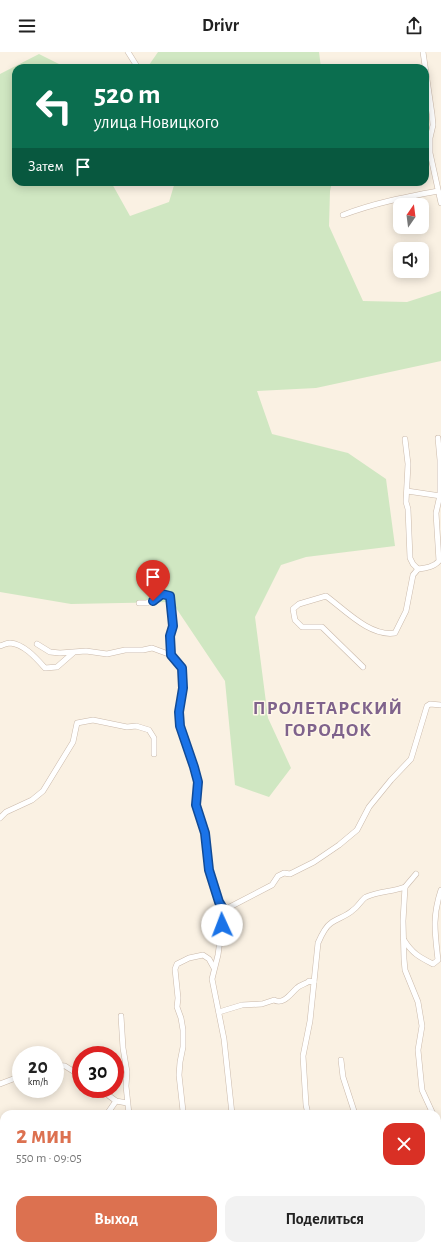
<!DOCTYPE html>
<html lang="ru">
<head>
<meta charset="utf-8">
<style>
  body { margin:0; font-family:"Alegreya Sans",sans-serif; background:#f2f2f2; color:#222; height:100vh; display:flex; flex-direction:column; font-size:15px; white-space:nowrap }
  * { box-sizing:border-box; margin:0 }
  p { font-size:13px; color:#767676 }
  .icon { flex:none; width:22px; height:22px; fill:none; stroke:currentColor; stroke-width:2; stroke-linecap:round; stroke-linejoin:round }
  .map { position:relative; flex:1; overflow:hidden }
  .side { position:absolute; left:0px; top:1058px; width:441px; height:140px; display:flex; flex-direction:column; background:#fff; border-radius:12px 12px 0 0; box-shadow:0 2px 10px #0003 }
  .side>* { flex:none }
  .top-card { position:absolute; left:12px; top:12px; width:417px; height:122px; border-radius:12px; box-shadow:0 2px 10px #0003; background:#0b6e4f; color:#fff; overflow:hidden }
  .needle { width:26px; rotate:14deg }
  .fabs { position:absolute; left:393px; top:146px; display:grid; gap:8px }
  .fabs a { display:grid; place-items:center; width:36px; height:36px; border-radius:8px; background:#fff; box-shadow:0 2px 10px #0003; font-size:20px }
  .speed { position:absolute; left:12px; top:994px; display:flex; gap:8px; font-size:20px; font-weight:700; text-align:center }
  .speed>* { display:grid; place-content:center; width:52px; height:52px; border-radius:50%; background:#fff; box-shadow:0 2px 10px #0003; line-height:1 }
  .speed small { font-size:10px; font-weight:400 }
  .speed .limit { border:6px solid #d22; background:#fff; color:#111 }
  .pin { position:absolute; display:grid; place-items:center; width:34px; height:34px; color:#fff; margin:-41px -17px; border-radius:50% 50% 50% 0; rotate:-45deg; box-shadow:0 0 4px #0007 }
  .pin .icon { rotate:45deg }
  .me { position:absolute; width:44px; margin:-22px; rotate:358deg; stroke-linejoin:round; filter:drop-shadow(0 0 3px #0008) }
  .turn { display:flex; align-items:center; gap:14px; height:84px; padding:0 16px; font-size:18px }
  .turn .icon { width:52px; height:52px; stroke-width:2.5 }
  .turn b { display:block; font-size:28px; line-height:34px }
  .then { display:flex; align-items:center; height:38px; padding:0 16px; background:#0003; gap:8px; font-size:15px }
  .round { display:grid; place-items:center; flex:none; width:42px; height:42px; border-radius:12px; background:#f2f2f2 }
  .summary { display:flex; align-items:center; justify-content:space-between; height:68px; padding:0 16px }
  h1 { font-size:24px; font-weight:600; line-height:30px; color:#dc7150 }
  .button { display:flex; gap:8px; margin-top:auto; padding:8px 16px }
  .button a { flex:1; height:46px; border-radius:12px; background:#dc7150; color:#fff; font-size:16px; font-weight:600; line-height:46px; text-align:center }
  .button a+a { background:#f2f2f2; color:#222 }
  header { display:flex; justify-content:space-between; align-items:center; height:52px; padding:0 16px; background:#fff; font-size:18px; font-weight:600 }
  .map>svg:first-child { display:block }
  .green { fill:#d0e7c2 }
  .lines { fill:none; stroke-linecap:round; stroke-linejoin:round }
  .minor-casing { stroke:#cab9aa; stroke-width:6 }
  .major-casing { stroke:#d7d1cd; stroke-width:8 }
  .minor { stroke:#fff; stroke-width:5 }
  .major { stroke:#f5d69f; stroke-width:7 }
  .route-casing { stroke:#114b97; stroke-width:10 }
  .route { stroke:#1a73e8; stroke-width:7 }
  .labels { text-anchor:middle; stroke-width:3; stroke-linejoin:round; paint-order:stroke }
  .district-label { font-size:19px; font-weight:bold; letter-spacing:1px; fill:#7f638c; stroke:#fef6e8 }
</style>
</head>
<body>
<header><svg class="icon" aria-label="menu" viewBox="0 0 24 24"><path d="M4 6h16M4 12h16M4 18h16"/></svg>Drivr<svg class="icon" aria-label="share" viewBox="0 0 24 24"><path d="M12 15V3M7 8l5-5 5 5M5 13v7h14v-7"/></svg></header>
<div class="map">
<svg width="441" height="1198" viewBox="0 0 441 1198">
  <rect width="100%" height="100%" fill="#faf1e3"/>
  <g class="green">
    <polygon points="158,0 319,0 321,16 150,16 149,13"/>
    <polygon points="39,2 67,16 16,16 16,130 111,130 130,164 169,150 175,130 332,130 330,139 329,174 363,249 407,250 441,239 441,309 316,336 257,339 272,382 348,401 386,427 395,494 306,505 281,513 255,565 268,666 291,716 269,745 235,733 225,629 172,550 71,552 0,540 0,22"/>
  </g>
  <g class="lines">
    <g class="minor-casing">
      <g id="minor">
        <polyline points="128,0 138,16"/>
        <polyline points="423,0 432,62 433,73 430,86 430,101 441,151"/>
        <path d="M343 163C374 151 406 145 438 139"/>
        <polyline points="405,387 408,412 406,450 408,457 410,506 413,512 418,517"/>
        <polyline points="407,439 441,444"/>
        <path d="M418 517C426 516 434 515 439 509L436 461 440 443V408L438 386"/>
        <polyline points="139,551 147,551 162,542 170,544 173,574 170,584 171,603"/>
        <polyline points="37,592 50,600 60,601 86,599 107,602 125,598 143,598 152,596 171,603 182,616 183,636 179,660 180,674 195,715 198,730 196,753 205,781 209,818 219,850 224,858 218,903 212,927 224,987 232,1062"/>
        <path d="M0 594C3 593 7 591 10 591 24 592 36 606 45 616L57 615 73 601"/>
        <path d="M363 615 322 575H302L295 568 293 557 299 552 326 544C345 558 370 585 395 581L406 559 413 523 418 517"/>
        <polyline points="0,766 6,760 32,748 43,739 73,690 77,671 93,668 127,675 136,674 149,678 154,686 154,702"/>
        <polyline points="416,822 405,835 403,869 404,907 405,918 418,950 422,974 418,998 422,1038 433,1062"/>
        <polyline points="224,858 272,833 278,824 284,821 290,822 314,810 339,793 357,778 369,755 391,728 411,707 427,654 430,652 441,653"/>
        <path d="M404 888C412 901 419 905 433 912L438 908C435 881 432 865 441 838"/>
        <path d="M219 960 242 953 262 952 274 948C284 953 291 941 297 936 300 933 305 932 308 930L309 929 314 930"/>
        <polyline points="121,964 123,996 127,1020 126,1034 129,1062"/>
        <polyline points="341,1008 343,1025 355,1062"/>
        <polyline points="55,1013 65,1014 81,1024"/>
        <polyline points="0,1032 21,1024"/>
        <polyline points="100,1037 116,1049 127,1051"/>
        <polyline points="107,1062 116,1049"/>
        <polyline points="186,1062 183,1059 179,1023 180,1010 183,995 183,978 181,966 177,955 178,946 175,917 177,912 189,906 203,903 209,907 214,916"/>
        <path d="M308 1062 306 1053 303 1004 310 969 318 891C321 884 325 875 331 871 338 866 347 864 353 858 358 855 361 848 366 845 379 839 392 840 405 835"/>
        <polyline points="437,1070 441,1074"/>
        <polyline points="0,1120 4,1116"/>
        <polyline points="0,1128 4,1132"/>
        <polyline points="61,1194 61,1195"/>
        <polyline points="114,1194 114,1198"/>
        <polyline points="139,1194 144,1198"/>
        <polyline points="217,1194 217,1198"/>
        <polyline points="162,1198 166,1195"/>
        <polyline points="234,1198 234,1194"/>
        <polyline points="259,1198 259,1194"/>
        <polyline points="295,1198 296,1194"/>
      </g>
    </g>
    <g class="major-casing">
      <g id="major">
        <polyline points="437,1191 441,1190"/>
        <polyline points="405,1198 423,1194"/>
      </g>
    </g>
    <use href="#minor" class="minor"/>
    <use href="#major" class="major"/>
  </g>
  <g class="lines">
    <g class="route-casing">
      <polyline id="route" points="153,549 162,542 170,544 173,574 170,584 171,603 182,616 183,636 179,660 180,674 194,715 198,730 196,753 205,781 209,818 219,850 224,858 222,873"/>
    </g>
    <use href="#route" class="route"/>
  </g>
  <g class="labels">
    <g class="district-label">
      <text x="328" y="662">ПРОЛЕТАРСКИЙ<tspan x="328" dy="22">ГОРОДОК</tspan></text>
    </g>
  </g>
</svg>
<div class="fabs">
<a><svg class="needle" viewBox="-14 -14 28 28"><path d="M0-13l5 13h-10z" fill="#e53935"/><path d="M0 13l5-13h-10z" fill="#767676"/></svg></a>
<a><svg class="icon" aria-label="sound" viewBox="0 0 24 24"><path d="M4 9h4l5-4v14l-5-4H4zM17 9q2 3 0 6"/></svg></a>
</div>
<div class="speed"><div>20<small>km/h</small></div><div class="limit">30</div></div>
<div class="pin" style="left:153px;top:549px;background:#d93025"><svg class="icon" aria-label="arrive" viewBox="0 0 24 24"><path d="M6 21V4h12l-3 4 3 4H6"/></svg></div>
<svg class="me" style="left:222px;top:873px" viewBox="-20 -20 40 40"><circle r="19" fill="#fff"/><path d="M0-13L10 11 0 6-10 11z" fill="#1a73e8"/></svg>
<div class="top-card">
<div class="turn"><svg class="icon" aria-label="left" viewBox="0 0 24 24"><path d="M17 20v-9H6M10 6l-5 5 5 5"/></svg><div><b>520 m</b>улица Новицкого</div></div>
<div class="then">Затем<svg class="icon" aria-label="arrive" viewBox="0 0 24 24"><path d="M6 21V4h12l-3 4 3 4H6"/></svg></div>
</div>
<section class="side">
<div class="summary"><div><h1>2 мин</h1><p>550 m · 09:05</p></div><a class="round" style="background:#d93025;color:#fff"><svg class="icon" aria-label="close" viewBox="0 0 24 24"><path d="M6 6l12 12M18 6L6 18"/></svg></a></div>
<div class="button"><a>Выход</a><a>Поделиться</a></div>
</section>
</div>
</body>
</html>
